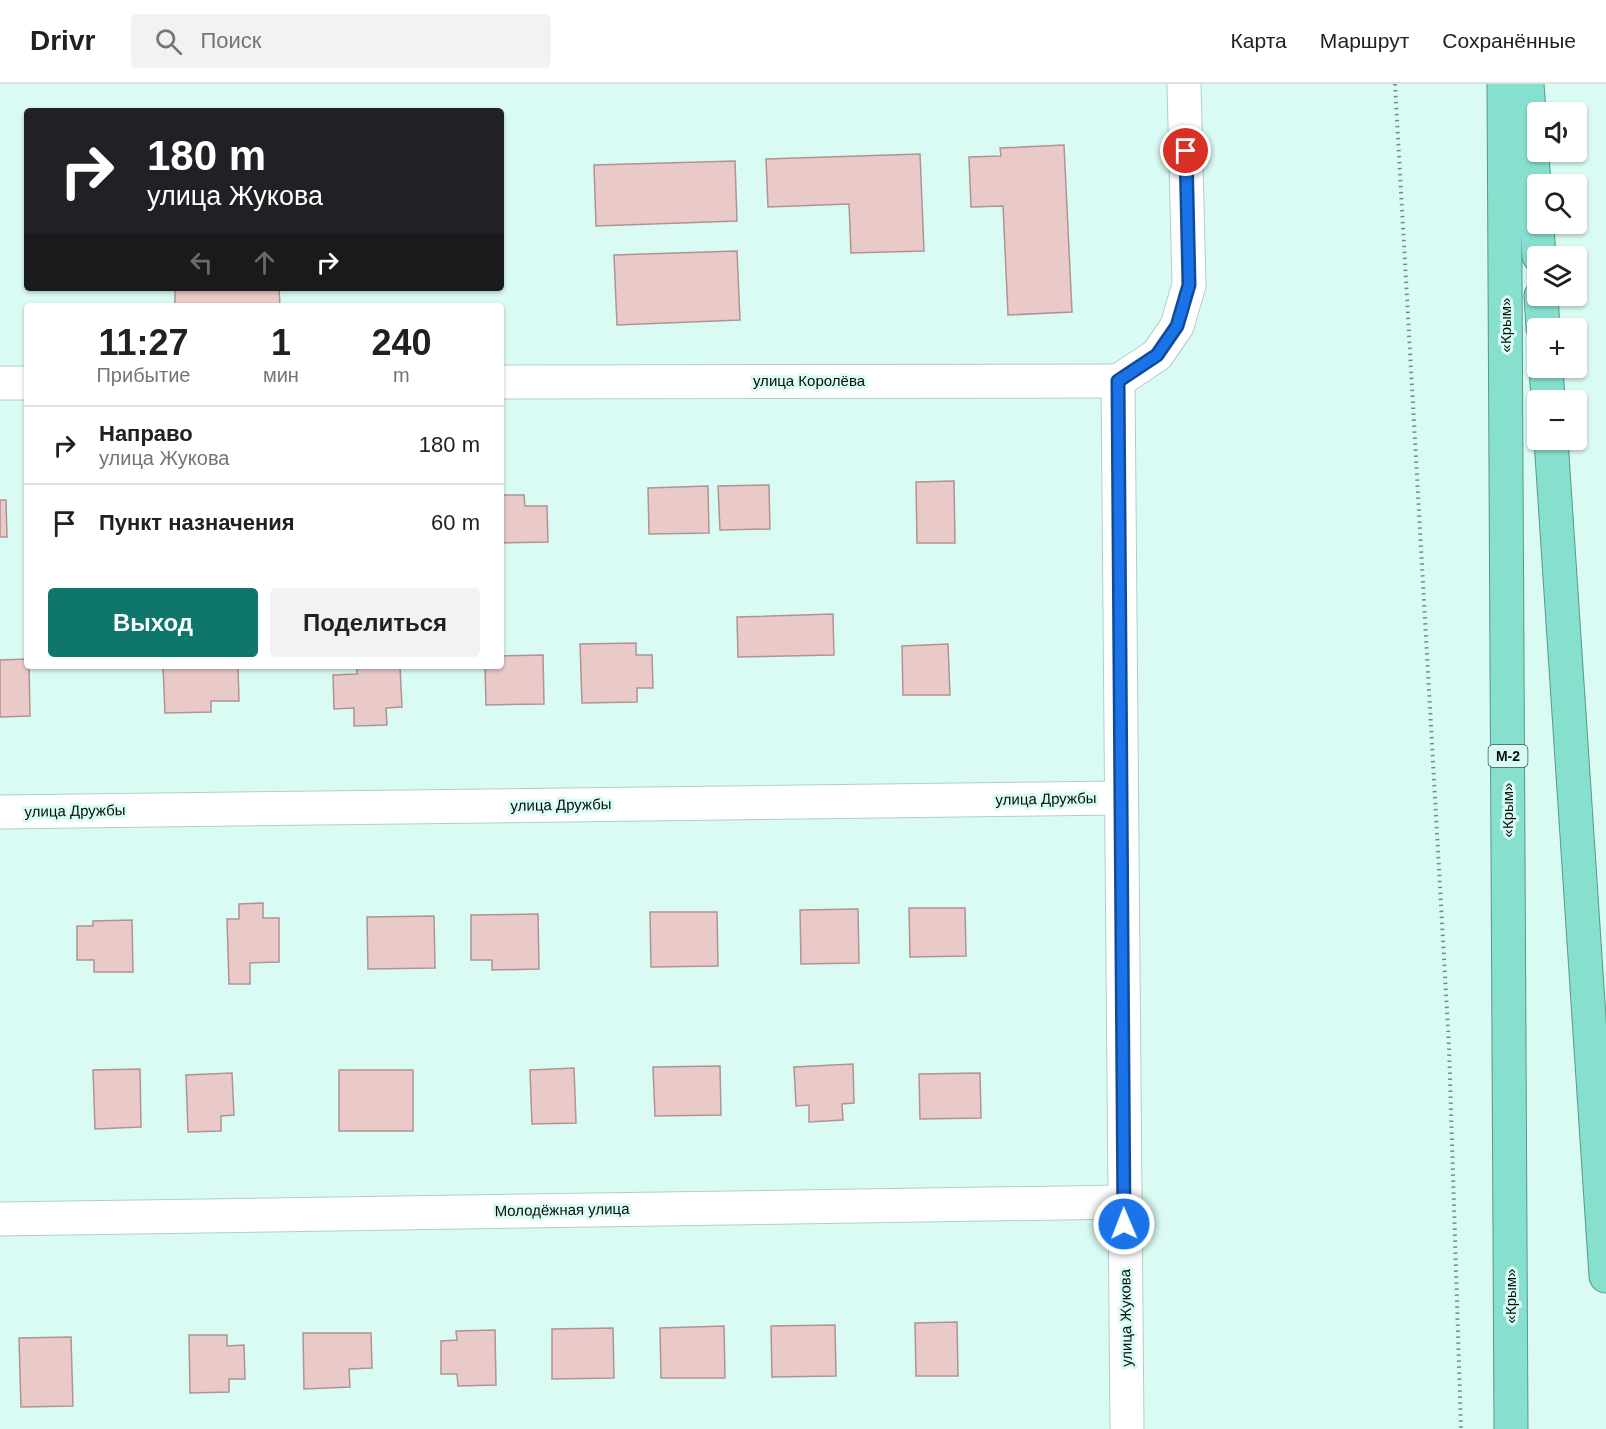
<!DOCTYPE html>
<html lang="ru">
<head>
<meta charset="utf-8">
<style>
  body { margin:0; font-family:Helvetica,sans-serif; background:#f2f2f2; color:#202124; height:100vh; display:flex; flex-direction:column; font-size:22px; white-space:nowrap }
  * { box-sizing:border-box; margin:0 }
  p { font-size:20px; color:#757577 }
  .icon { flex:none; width:33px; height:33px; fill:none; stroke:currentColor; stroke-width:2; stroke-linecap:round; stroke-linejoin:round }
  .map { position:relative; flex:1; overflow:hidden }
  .panel { position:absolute; left:24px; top:219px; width:480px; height:366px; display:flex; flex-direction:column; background:#fff; border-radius:6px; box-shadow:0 2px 4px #0004 }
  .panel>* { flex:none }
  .hud { position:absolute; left:24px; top:24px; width:480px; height:183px; border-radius:6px; box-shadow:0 2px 4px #0004; background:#202124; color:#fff; overflow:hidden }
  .fabs { position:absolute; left:1527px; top:18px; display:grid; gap:12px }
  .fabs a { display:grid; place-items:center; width:60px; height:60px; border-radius:6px; background:#fff; box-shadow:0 2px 4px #0004; font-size:30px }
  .pin { position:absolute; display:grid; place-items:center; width:51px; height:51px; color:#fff; margin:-26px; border:3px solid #fff; border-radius:50%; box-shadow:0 2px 6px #0007 }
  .me { position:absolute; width:66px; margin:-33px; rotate:359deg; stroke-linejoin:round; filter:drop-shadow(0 0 4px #0008) }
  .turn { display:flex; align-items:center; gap:21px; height:126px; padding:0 24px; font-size:27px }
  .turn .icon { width:78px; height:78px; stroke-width:2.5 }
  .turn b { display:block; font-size:42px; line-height:51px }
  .lanes { display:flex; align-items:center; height:57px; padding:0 24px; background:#0003; justify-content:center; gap:30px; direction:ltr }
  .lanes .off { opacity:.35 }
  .eta { display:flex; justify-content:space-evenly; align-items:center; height:102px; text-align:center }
  .eta b { font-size:36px; font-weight:700; line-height:42px }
  .cta { display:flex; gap:12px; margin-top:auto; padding:12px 24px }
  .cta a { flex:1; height:69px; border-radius:6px; background:#0f766e; color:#fff; font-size:24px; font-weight:700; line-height:69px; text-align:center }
  .cta a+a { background:#f2f2f2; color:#202124 }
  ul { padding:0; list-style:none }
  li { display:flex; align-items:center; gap:18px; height:78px; padding:0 24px; border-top:2px solid #e0e0e0 }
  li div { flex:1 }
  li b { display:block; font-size:22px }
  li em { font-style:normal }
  header { display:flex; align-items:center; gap:36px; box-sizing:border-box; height:84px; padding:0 30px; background:#fff; border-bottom:2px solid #e0e0e0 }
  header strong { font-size:28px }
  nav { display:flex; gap:33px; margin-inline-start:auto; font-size:21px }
  .search { width:420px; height:54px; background:#f2f2f2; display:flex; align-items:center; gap:15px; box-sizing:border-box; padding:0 21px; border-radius:6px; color:#757577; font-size:22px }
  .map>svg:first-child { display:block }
  .building { fill:#e9cac9; stroke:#b09392; stroke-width:1.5 }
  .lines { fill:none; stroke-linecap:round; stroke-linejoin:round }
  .street-casing { stroke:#b0cfc8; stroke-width:35 }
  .highway-casing { stroke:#5a978a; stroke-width:35 }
  .path { stroke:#758c86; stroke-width:4; stroke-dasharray:1.5 4.5; stroke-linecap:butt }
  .street { stroke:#fff; stroke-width:33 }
  .highway { stroke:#87e0cd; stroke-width:33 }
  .route-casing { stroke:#114b97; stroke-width:15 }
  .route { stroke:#1a73e8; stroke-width:10 }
  .labels { text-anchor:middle; stroke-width:6; stroke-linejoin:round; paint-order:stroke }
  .shield { fill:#dafbf3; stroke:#455652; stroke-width:1.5 }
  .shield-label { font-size:14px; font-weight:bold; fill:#05100d }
  .street-label { font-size:15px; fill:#05100d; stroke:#dafbf3 }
</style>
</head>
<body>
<header>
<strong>Drivr</strong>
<div class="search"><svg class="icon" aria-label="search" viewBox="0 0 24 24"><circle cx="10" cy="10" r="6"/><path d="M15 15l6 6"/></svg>Поиск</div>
<nav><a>Карта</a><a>Маршрут</a><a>Сохранённые</a></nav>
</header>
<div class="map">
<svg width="1606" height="1345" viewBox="0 0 1606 1345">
  <rect width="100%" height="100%" fill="#dafbf3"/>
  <g class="building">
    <polygon points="1064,61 1072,228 1008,231 1003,122 971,123 969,73 1001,72 1000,64"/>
    <polygon points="920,70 924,167 851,169 849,120 768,123 766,75"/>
    <polygon points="735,77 737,137 596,142 594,81"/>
    <polygon points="737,167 740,236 617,241 614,171"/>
    <polygon points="175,204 279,204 280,222 175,222"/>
    <polygon points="954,397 955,459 917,459 916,398"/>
    <polygon points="769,401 770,445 720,446 718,402"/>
    <polygon points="708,402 709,449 649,450 648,404"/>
    <polygon points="501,406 501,411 524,411 525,422 547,422 548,458 501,459"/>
    <polygon points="0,416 6,416 7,453 0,453"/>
    <polygon points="833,530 834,571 738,573 737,533"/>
    <polygon points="636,559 636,571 652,571 653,604 637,604 637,618 582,619 580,560"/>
    <polygon points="948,560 950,611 903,611 902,562"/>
    <polygon points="543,571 544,620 486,621 485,582 501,582 501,572"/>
    <polygon points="27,575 27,582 29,582 30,632 0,633 0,576"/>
    <polygon points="163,582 238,582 239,617 211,617 211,628 165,629"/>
    <polygon points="357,582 400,582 402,623 386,624 387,641 354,642 354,624 334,625 333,591 357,590"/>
    <polygon points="263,819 263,834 279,834 279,878 250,879 250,900 229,900 227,835 239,835 239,820"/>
    <polygon points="909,824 965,824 966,872 910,873"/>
    <polygon points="858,825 859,879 801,880 800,826"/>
    <polygon points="650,828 717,828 718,882 651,883"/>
    <polygon points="538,830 539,885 492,886 492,876 471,876 471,831"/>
    <polygon points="434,832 435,884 368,885 367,833"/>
    <polygon points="132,836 133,888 94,888 94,876 77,876 77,842 93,842 93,837"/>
    <polygon points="853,980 854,1019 842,1020 843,1036 809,1038 809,1021 796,1022 794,983"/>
    <polygon points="720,982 721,1031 655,1032 653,983"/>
    <polygon points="574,984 576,1039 532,1040 530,986"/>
    <polygon points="140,985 141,1043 95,1045 93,986"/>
    <rect x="339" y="986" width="74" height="61"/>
    <polygon points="232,989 234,1031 221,1032 221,1047 188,1048 186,991"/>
    <polygon points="980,989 981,1034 920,1035 919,990"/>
    <polygon points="957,1238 958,1292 916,1292 915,1239"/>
    <polygon points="835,1241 836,1292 772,1293 771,1242"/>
    <polygon points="724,1242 725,1294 661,1294 660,1244"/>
    <polygon points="613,1244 614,1294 552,1295 552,1245"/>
    <polygon points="495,1246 496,1301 458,1302 457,1290 441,1290 441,1257 457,1256 456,1247"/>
    <polygon points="303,1249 371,1249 372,1284 349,1285 350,1303 304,1305"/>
    <polygon points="189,1251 227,1251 227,1262 244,1261 245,1295 229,1295 229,1308 190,1309"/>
    <polygon points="71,1253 73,1322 21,1323 19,1254"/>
  </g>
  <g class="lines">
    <g class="street-casing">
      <g id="street">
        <polyline points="501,298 1118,297"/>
        <polyline points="0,299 27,299"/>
        <polyline points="0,728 1121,714"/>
        <polyline points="0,1135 1124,1118"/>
        <polyline points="1127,1345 1118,297 1157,271 1177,242 1189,201 1184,0"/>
      </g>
    </g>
    <g class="highway-casing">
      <g id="highway">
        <polyline points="1504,0 1511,1345"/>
        <polyline points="1527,0 1539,172"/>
        <polyline points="1541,212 1543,244"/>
        <polyline points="1546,284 1548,316"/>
        <polyline points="1551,356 1606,1192"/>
      </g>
    </g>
    <polyline class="path" points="1395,0 1449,963 1461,1345"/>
    <use href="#street" class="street"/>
    <use href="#highway" class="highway"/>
  </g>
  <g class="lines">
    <g class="route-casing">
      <polyline id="route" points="1124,1140 1118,297 1157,271 1177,242 1189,201 1186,67"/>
    </g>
    <use href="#route" class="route"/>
  </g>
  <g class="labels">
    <rect class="shield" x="1488.5" y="661" width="39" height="22" rx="4.5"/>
    <g class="shield-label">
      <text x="1508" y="677">М-2</text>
    </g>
    <g class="street-label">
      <text transform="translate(1506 241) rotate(-90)" y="5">«Крым»</text>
      <text x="809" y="302">улица Королёва</text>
      <text transform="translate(1046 715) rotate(-1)" y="5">улица Дружбы</text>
      <text transform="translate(561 721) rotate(-1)" y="5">улица Дружбы</text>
      <text transform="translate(1508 726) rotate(-90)" y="5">«Крым»</text>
      <text transform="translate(75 727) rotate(-1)" y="5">улица Дружбы</text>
      <text transform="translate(562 1126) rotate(-1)" y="5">Молодёжная улица</text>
      <text transform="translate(1511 1212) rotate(-90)" y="5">«Крым»</text>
      <text transform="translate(1126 1234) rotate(-91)" y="5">улица Жукова</text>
    </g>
  </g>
</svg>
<div class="fabs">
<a><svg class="icon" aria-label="sound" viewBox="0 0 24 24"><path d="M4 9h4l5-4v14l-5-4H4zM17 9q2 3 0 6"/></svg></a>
<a><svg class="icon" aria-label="search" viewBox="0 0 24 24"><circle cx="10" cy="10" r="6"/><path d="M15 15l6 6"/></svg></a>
<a><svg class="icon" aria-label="layers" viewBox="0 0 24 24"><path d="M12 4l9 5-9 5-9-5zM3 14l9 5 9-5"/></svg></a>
<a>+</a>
<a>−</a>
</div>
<div class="pin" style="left:1186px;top:67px;background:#d93025"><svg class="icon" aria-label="arrive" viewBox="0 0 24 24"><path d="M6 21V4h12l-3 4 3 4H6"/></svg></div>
<svg class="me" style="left:1124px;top:1140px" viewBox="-20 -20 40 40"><circle r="17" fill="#1a73e8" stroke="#fff" stroke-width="3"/><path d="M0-11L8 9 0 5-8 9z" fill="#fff"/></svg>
<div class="hud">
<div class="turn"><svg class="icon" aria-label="right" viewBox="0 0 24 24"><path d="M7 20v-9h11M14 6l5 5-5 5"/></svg><div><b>180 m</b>улица Жукова</div></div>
<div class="lanes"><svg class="icon off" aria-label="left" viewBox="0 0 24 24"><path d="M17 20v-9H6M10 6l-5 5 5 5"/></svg><svg class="icon off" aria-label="ahead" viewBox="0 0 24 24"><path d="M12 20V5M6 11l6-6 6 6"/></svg><svg class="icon" aria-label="right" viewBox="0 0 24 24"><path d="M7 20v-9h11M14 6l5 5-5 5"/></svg></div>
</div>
<section class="panel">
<div class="eta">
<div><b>11:27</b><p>Прибытие</p></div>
<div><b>1</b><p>мин</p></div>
<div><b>240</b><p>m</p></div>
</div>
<ul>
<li><svg class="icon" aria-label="right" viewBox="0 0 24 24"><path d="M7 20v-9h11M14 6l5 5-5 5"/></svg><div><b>Направо</b><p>улица Жукова</p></div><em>180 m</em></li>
<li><svg class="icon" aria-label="arrive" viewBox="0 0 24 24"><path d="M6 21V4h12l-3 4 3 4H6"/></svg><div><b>Пункт назначения</b></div><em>60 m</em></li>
</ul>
<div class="cta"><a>Выход</a><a>Поделиться</a></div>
</section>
</div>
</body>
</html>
